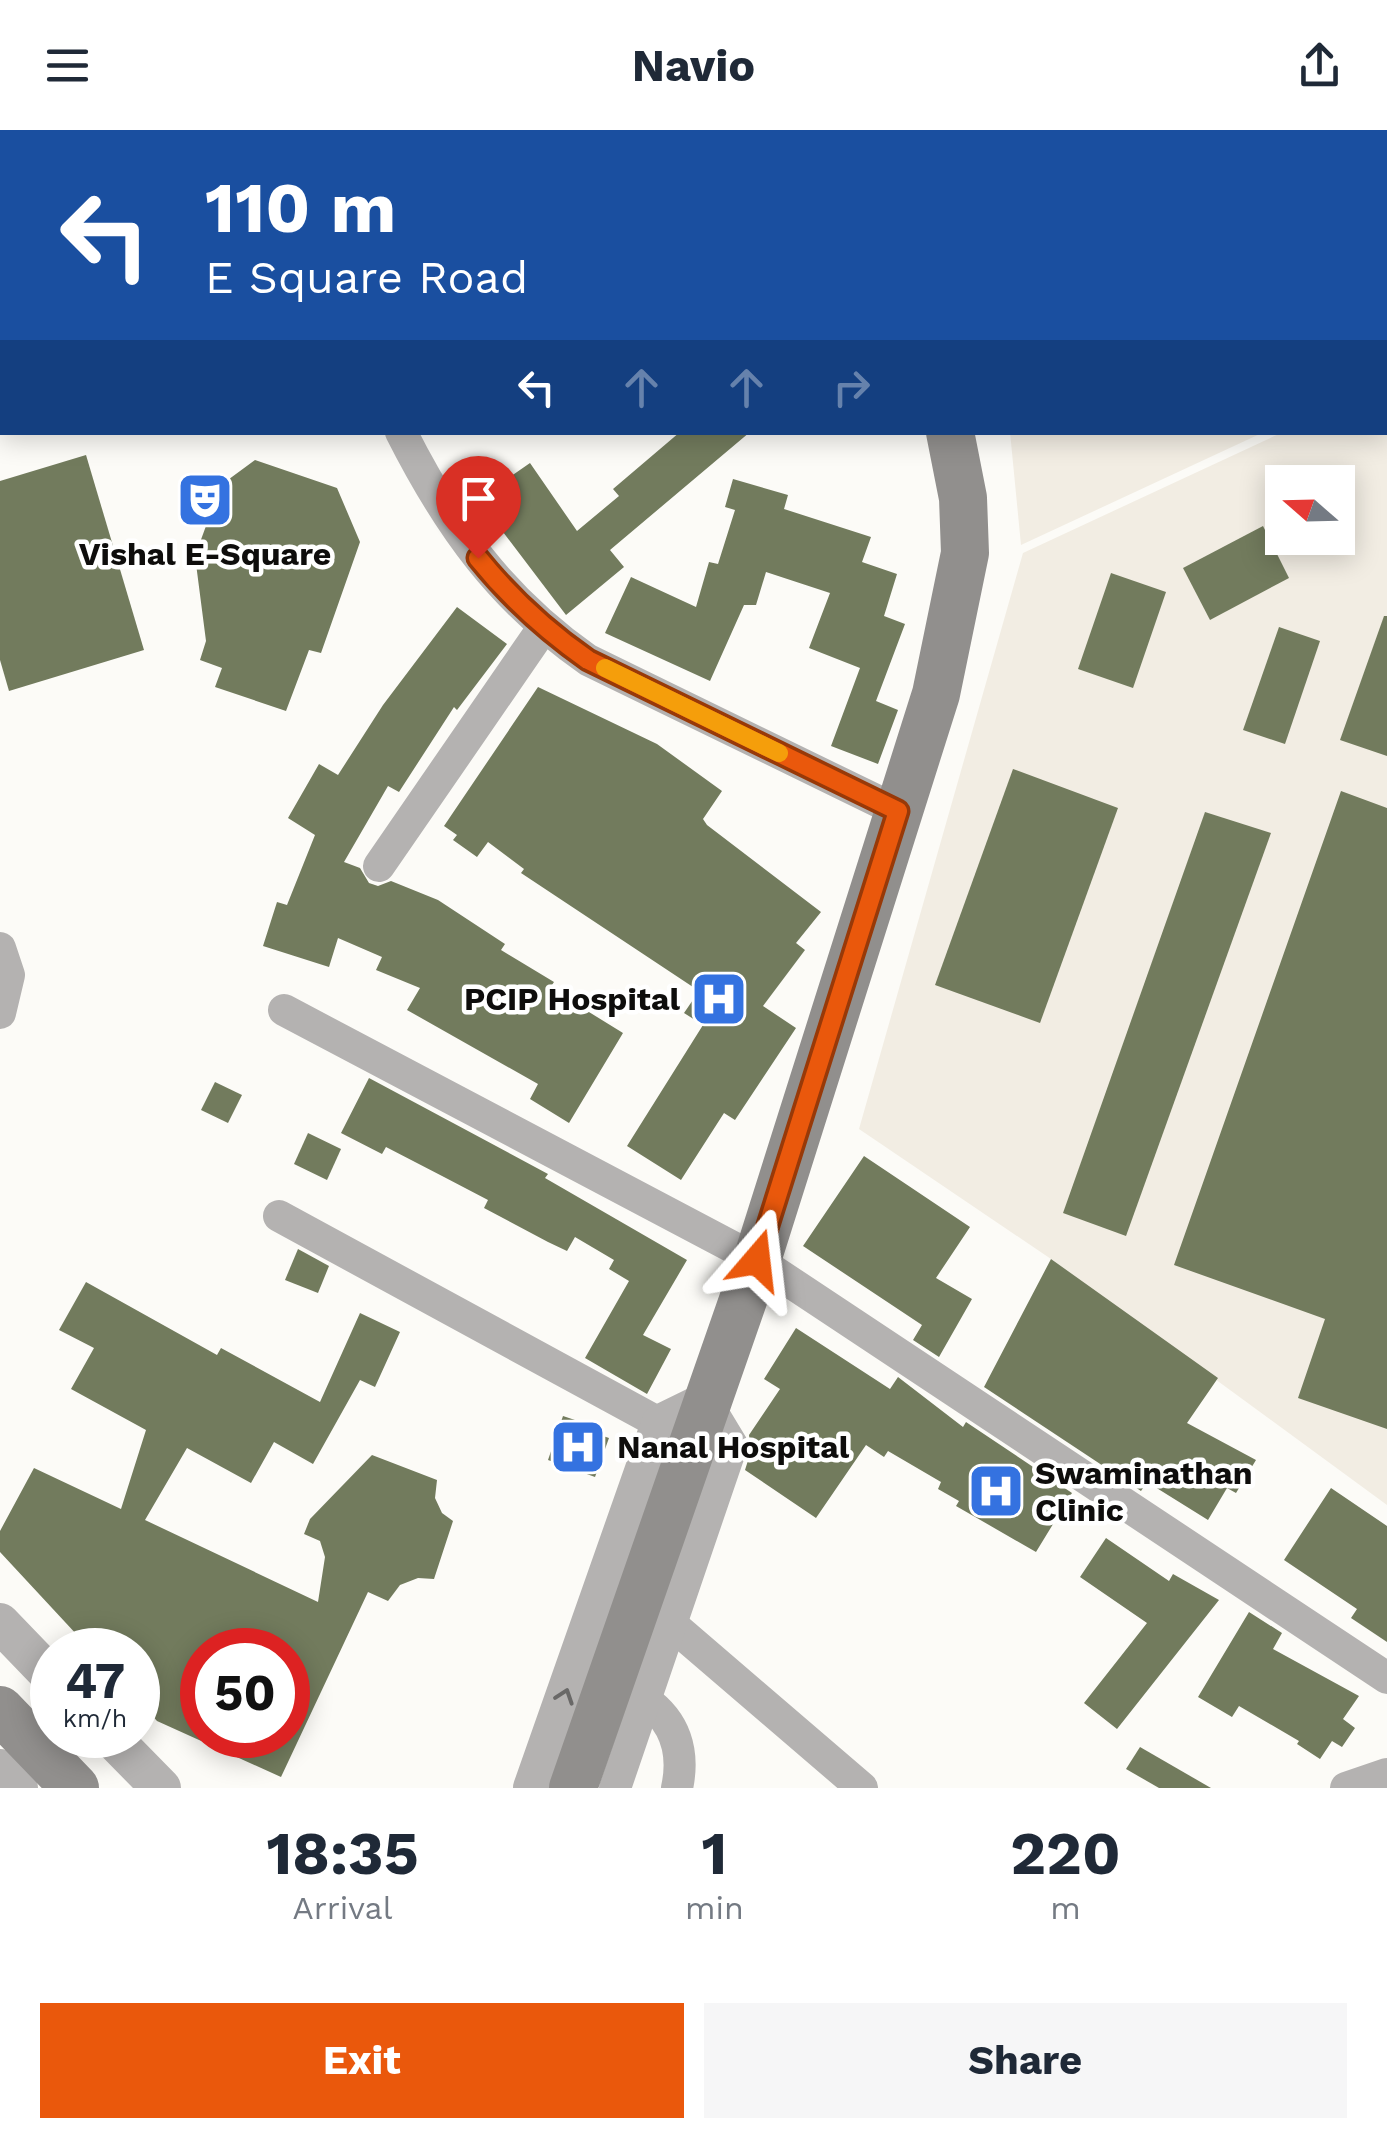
<!DOCTYPE html>
<html lang="en">
<head>
<meta charset="utf-8">
<style>
  body { margin:0; font-family:"Work Sans",sans-serif; background:#f6f6f7; color:#1f2937; height:100vh; display:flex; flex-direction:column; font-size:38px; white-space:nowrap }
  * { box-sizing:border-box; margin:0 }
  p { font-size:32px; color:#747a83 }
  .icon { flex:none; width:55px; height:55px; fill:none; stroke:currentColor; stroke-width:2; stroke-linecap:round; stroke-linejoin:round }
  .map { position:relative; height:1658px; overflow:hidden }
  .details { display:flex; flex-direction:column; background:#fff; flex:1 }
  .details>* { flex:none }
  .top-card { position:absolute; left:0px; top:0px; width:1388px; height:305px; box-shadow:0 5px 25px #0003; background:#1a4fa0; color:#fff; overflow:hidden }
  .needle { width:65px; rotate:290deg }
  .tools { position:absolute; left:1265px; top:335px; display:grid; gap:20px }
  .tools a { display:grid; place-items:center; width:90px; height:90px; border-radius:0px; background:#fff; box-shadow:0 5px 25px #0003; font-size:50px }
  .speed { position:absolute; left:30px; top:1498px; display:flex; gap:20px; font-size:50px; font-weight:700; text-align:center }
  .speed>* { display:grid; place-content:center; width:130px; height:130px; border-radius:50%; background:#fff; box-shadow:0 5px 25px #0003; line-height:1 }
  .speed small { font-size:25px; font-weight:400 }
  .speed .limit { border:15px solid #d22; background:#fff; color:#111 }
  .pin { position:absolute; display:grid; place-items:center; width:85px; height:85px; color:#fff; margin:-102px -42px; border-radius:50% 50% 50% 0; rotate:-45deg; box-shadow:0 0 10px #0007 }
  .pin .icon { rotate:45deg }
  .me { position:absolute; width:110px; margin:-55px; rotate:17deg; stroke-linejoin:round; filter:drop-shadow(0 0 8px #0008) }
  .turn { display:flex; align-items:center; gap:35px; height:210px; padding:0 40px; font-size:45px }
  .turn .icon { width:130px; height:130px; stroke-width:2.5 }
  .turn b { display:block; font-size:70px; line-height:85px }
  .lanes { display:flex; align-items:center; height:95px; padding:0 40px; background:#0003; justify-content:center; gap:50px; direction:ltr }
  .lanes .off { opacity:.35 }
  .eta { display:flex; justify-content:space-evenly; align-items:center; height:170px; text-align:center }
  .eta b { font-size:60px; font-weight:700; line-height:70px }
  .button { display:flex; gap:20px; margin-top:auto; padding:20px 40px }
  .button a { flex:1; height:115px; border-radius:0px; background:#ea580c; color:#fff; font-size:40px; font-weight:700; line-height:115px; text-align:center }
  .button a+a { background:#f6f6f7; color:#1f2937 }
  header { display:flex; justify-content:space-between; align-items:center; height:130px; padding:0 40px; background:#fff; font-size:45px; font-weight:700 }
  .map>svg:first-child { display:block }
  .built { fill:#f2ede3; fill-rule:evenodd }
  .building { fill:#727b5d; fill-rule:evenodd }
  .lines { fill:none; stroke-linecap:round; stroke-linejoin:round }
  .minor { stroke:#b4b2b1; stroke-width:32 }
  .tertiary { stroke:#b4b2b1; stroke-width:40 }
  .secondary { stroke:#918f8d; stroke-width:48 }
  .oneway { stroke:#696867 }
  .route-casing { stroke:#983908; stroke-width:25 }
  .route { stroke:#ea580c; stroke-width:18 }
  .slow { stroke:#f59e0b; stroke-width:18 }
  .labels { text-anchor:middle; stroke-width:9; stroke-linejoin:round; paint-order:stroke }
  .poi-label { font-size:32px; font-weight:bold; fill:#0e0d0c; stroke:#fff; text-anchor:start }
</style>
</head>
<body>
<header><svg class="icon" aria-label="menu" viewBox="0 0 24 24"><path d="M4 6h16M4 12h16M4 18h16"/></svg>Navio<svg class="icon" aria-label="share" viewBox="0 0 24 24"><path d="M12 15V3M7 8l5-5 5 5M5 13v7h14v-7"/></svg></header>
<div class="map">
<svg width="1387" height="1658" viewBox="0 0 1387 1658">
  <rect width="100%" height="100%" fill="#fcfbf7"/>
  <g class="built">
    <polygon points="1122,0 1387,0 1387,244 1385,2"/>
    <path d="M1387 253V1375L1051 1129 859 999 1023 423 1281 303 1385 302ZM1282 352H1338V408H1282Z"/>
    <polygon points="1010,302 1262,302 1262,303 1021,415"/>
  </g>
  <g class="building">
    <polygon points="680,302 750,302 610,420 624,437 566,485 478,369 530,333 577,401 619,366 613,359"/>
    <polygon points="86,325 144,520 9,561 0,530 0,351"/>
    <polygon points="255,330 337,358 360,412 321,523 309,520 286,581 215,557 222,538 200,530 206,511 195,426 221,355"/>
    <polygon points="733,349 788,365 784,379 871,407 862,432 897,444 884,486 905,494 876,571 898,580 878,634 831,616 860,538 809,518 830,463 766,442 756,475 744,475 710,551 605,503 631,447 696,477 709,432 718,434 735,380 725,377"/>
    <polygon points="1263,396 1289,448 1210,490 1183,438"/>
    <polygon points="1111,443 1166,462 1133,558 1078,539"/>
    <polygon points="457,477 507,514 457,580 454,577 399,662 388,656 344,732 360,738 369,753 378,756 391,751 438,770 505,814 501,820 554,852 550,858 623,903 569,993 530,969 538,954 407,880 420,858 376,840 382,827 338,808 329,837 263,816 277,772 287,775 315,705 288,688 319,634 338,645 383,575"/>
    <polygon points="1384,486 1387,486 1387,626 1340,610"/>
    <polygon points="1279,497 1320,511 1285,614 1243,600"/>
    <polygon points="538,557 657,614 722,661 703,689 707,695 821,782 796,813 805,820 763,876 796,898 735,990 724,983 681,1050 627,1016 703,895 684,883 699,861 521,743 524,739 488,712 477,727 453,710 457,705 444,696"/>
    <polygon points="1013,639 1118,678 1040,893 935,855"/>
    <polygon points="1341,661 1387,678 1387,1299 1298,1268 1325,1189 1174,1135"/>
    <polygon points="1205,682 1271,703 1126,1106 1063,1083"/>
    <polygon points="369,948 548,1044 545,1048 687,1130 643,1205 671,1219 647,1264 585,1228 629,1151 609,1139 614,1130 575,1107 567,1121 548,1112 484,1078 488,1070 444,1047 386,1017 382,1024 341,1003"/>
    <polygon points="215,952 242,965 228,993 201,980"/>
    <polygon points="308,1003 341,1019 327,1050 294,1034"/>
    <polygon points="864,1026 970,1097 936,1148 972,1169 939,1227 913,1210 922,1195 803,1116"/>
    <polygon points="298,1119 329,1136 318,1163 285,1150"/>
    <polygon points="1051,1129 1218,1248 1187,1293 1256,1330 1236,1363 1227,1358 1208,1390 1147,1352 1141,1361 984,1257"/>
    <path d="M86 1152 217 1225 221 1218 320 1272 360 1183 400 1202 375 1257 360 1250 313 1334 274 1312 251 1353 187 1318 145 1390 318 1472 325 1427 320 1411 304 1404 310 1389 372 1325 437 1350 435 1368 442 1383 453 1391 434 1449 418 1448 400 1455 388 1471 368 1462 281 1647 157 1591 138 1570V1520H91L0 1422V1401L34 1338 121 1379 146 1300 71 1259 94 1218 59 1200ZM202 1520H288V1605H202Z"/>
    <polygon points="796,1198 890,1259 898,1247 963,1297 966,1292 1072,1363 1036,1422 956,1376 959,1371 938,1359 941,1352 888,1321 884,1327 866,1315 816,1388 745,1340 751,1321 749,1305 780,1259 764,1249"/>
    <polygon points="563,1286 593,1296 591,1302 609,1308 595,1347 548,1330"/>
    <polygon points="1331,1358 1387,1396 1387,1512 1351,1488 1357,1479 1284,1430"/>
    <polygon points="1106,1408 1169,1451 1173,1444 1219,1470 1117,1599 1084,1573 1147,1493 1080,1447"/>
    <polygon points="1249,1482 1282,1503 1273,1519 1359,1566 1343,1589 1355,1598 1342,1617 1332,1611 1320,1629 1297,1614 1299,1611 1239,1576 1232,1587 1198,1567"/>
    <polygon points="1140,1617 1211,1658 1159,1658 1126,1639"/>
  </g>
  <g class="lines">
    <g class="minor">
      <polyline points="301,0 302,2"/>
      <path d="M401 302C449 397 501 469 588 530L898 681"/>
      <polyline points="379,736 543,498"/>
      <polyline points="0,818 9,845 0,883"/>
      <polyline points="284,880 757,1130 1387,1548"/>
      <polyline points="279,1086 661,1294"/>
      <polyline points="671,1494 862,1658"/>
      <path d="M645 1570C675 1591 685 1621 677 1658"/>
      <polyline points="0,1635 22,1658"/>
      <polyline points="615,1658 732,1315 706,1272"/>
      <polyline points="1346,1658 1387,1644"/>
    </g>
    <g class="tertiary">
      <polyline points="0,1493 52,1547"/>
      <polyline points="109,1605 161,1658"/>
      <polyline points="533,1658 661,1294 706,1272"/>
    </g>
    <g class="secondary">
      <polyline points="721,0 724,2"/>
      <polyline points="0,1580 75,1658"/>
      <polyline points="573,1658 757,1130 936,564 965,423 963,368 950,302"/>
    </g>
  </g>
  <defs><path id="oneway-chevron" d="M-2-3.5L2.5 0L-2 3.5" fill="none" stroke-width="1.6" stroke-linecap="round" stroke-linejoin="round" transform="scale(2.5)"/></defs>
  <use class="oneway" href="#oneway-chevron" transform="translate(565 1566) rotate(-71)"/>
  <g class="lines">
    <g class="route-casing">
      <path id="route" d="M478 428C511 469 545 500 588 530L898 681 757 1130"/>
    </g>
    <use href="#route" class="route"/>
    <polyline class="slow" points="605,538 779,623"/>
  </g>
  <defs>
    <g id="theatre-square" transform="scale(2.875)"><rect x="-9" y="-9" width="18" height="18" rx="4" fill="#3472e0" stroke="#fff"/><path d="M-5-5.5Q0-4 5-5.5V0Q5 5 0 6Q-5 5-5 0ZM-3.3-2.5H-1v1.5H-3.3ZM1-2.5H3.3v1.5H1ZM-2.8 1Q0 5.5 2.8 1Z" fill="#fff"/></g>
    <g id="hospital-square" transform="scale(2.875)"><rect x="-9" y="-9" width="18" height="18" rx="4" fill="#3472e0" stroke="#fff"/><path d="M-5-5h3v3.5h4V-5h3V5h-3V1.5h-4V5h-3Z" fill="#fff"/></g>
  </defs>
  <g fill-rule="evenodd">
    <use href="#theatre-square" x="205" y="370"/>
    <use href="#hospital-square" x="719" y="869"/>
    <use href="#hospital-square" x="578" y="1317"/>
    <use href="#hospital-square" x="996" y="1361"/>
  </g>
  <g class="labels">
    <g class="poi-label">
      <text x="205" y="435" text-anchor="middle">Vishal E-Square</text>
      <text x="680" y="880" text-anchor="end">PCIP Hospital</text>
      <text x="617" y="1328">Nanal Hospital</text>
      <text x="1035" y="1354">Swaminathan<tspan x="1035" dy="37">Clinic</tspan></text>
    </g>
  </g>
</svg>
<div class="tools">
<a><svg class="needle" viewBox="-14 -14 28 28"><path d="M0-13l5 13h-10z" fill="#e53935"/><path d="M0 13l5-13h-10z" fill="#747a83"/></svg></a>
</div>
<div class="speed"><div>47<small>km/h</small></div><div class="limit">50</div></div>
<div class="pin" style="left:478px;top:428px;background:#d93025"><svg class="icon" aria-label="arrive" viewBox="0 0 24 24"><path d="M6 21V4h12l-3 4 3 4H6"/></svg></div>
<svg class="me" style="left:757px;top:1130px" viewBox="-20 -20 40 40"><path d="M0-17L14 15 0 8-14 15z" fill="#ea580c" stroke="#fff" stroke-width="4"/></svg>
<div class="top-card">
<div class="turn"><svg class="icon" aria-label="left" viewBox="0 0 24 24"><path d="M17 20v-9H6M10 6l-5 5 5 5"/></svg><div><b>110 m</b>E Square Road</div></div>
<div class="lanes"><svg class="icon" aria-label="left" viewBox="0 0 24 24"><path d="M17 20v-9H6M10 6l-5 5 5 5"/></svg><svg class="icon off" aria-label="ahead" viewBox="0 0 24 24"><path d="M12 20V5M6 11l6-6 6 6"/></svg><svg class="icon off" aria-label="ahead" viewBox="0 0 24 24"><path d="M12 20V5M6 11l6-6 6 6"/></svg><svg class="icon off" aria-label="right" viewBox="0 0 24 24"><path d="M7 20v-9h11M14 6l5 5-5 5"/></svg></div>
</div>
</div>
<section class="details">
<div class="eta">
<div><b>18:35</b><p>Arrival</p></div>
<div><b>1</b><p>min</p></div>
<div><b>220</b><p>m</p></div>
</div>
<div class="button"><a>Exit</a><a>Share</a></div>
</section>
</body>
</html>
